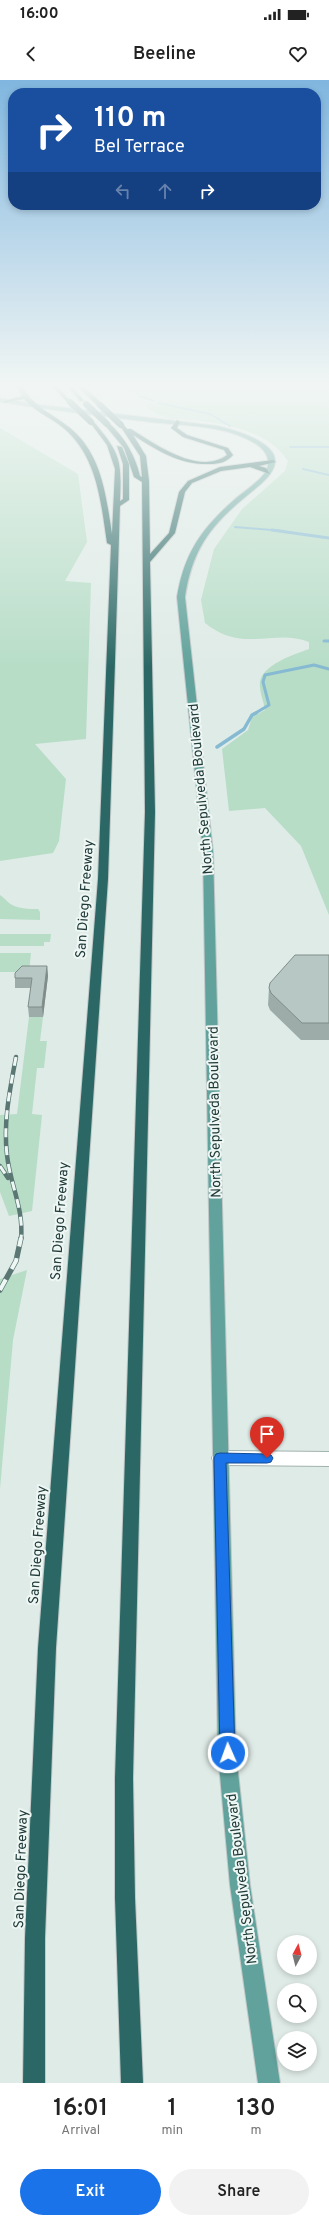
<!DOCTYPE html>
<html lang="en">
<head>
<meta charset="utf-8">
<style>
  body { margin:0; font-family:Overpass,sans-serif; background:#f2f2f2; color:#222; height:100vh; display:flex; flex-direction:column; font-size:15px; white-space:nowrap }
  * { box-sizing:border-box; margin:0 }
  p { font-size:13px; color:#767676 }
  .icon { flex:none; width:22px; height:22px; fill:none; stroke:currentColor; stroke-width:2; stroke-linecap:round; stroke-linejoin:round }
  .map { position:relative; height:2003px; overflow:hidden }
  .side { display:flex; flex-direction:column; background:#fff; flex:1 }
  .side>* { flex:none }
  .hud { position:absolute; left:8px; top:8px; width:313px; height:122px; border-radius:16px; box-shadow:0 2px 6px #0003; background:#1a4fa0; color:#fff; overflow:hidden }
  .needle { width:26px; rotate:7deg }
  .controls { position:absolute; left:277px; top:1855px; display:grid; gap:8px }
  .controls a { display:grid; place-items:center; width:40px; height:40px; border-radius:50%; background:#fff; box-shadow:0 2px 6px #0003; font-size:20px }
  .pin { position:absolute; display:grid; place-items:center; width:34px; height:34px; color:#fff; margin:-41px -17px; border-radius:50% 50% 50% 0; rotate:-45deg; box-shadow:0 0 4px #0007 }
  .pin .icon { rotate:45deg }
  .me { position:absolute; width:44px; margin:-22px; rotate:358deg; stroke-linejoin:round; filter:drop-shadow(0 0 3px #0008) }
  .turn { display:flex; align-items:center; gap:14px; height:84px; padding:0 20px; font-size:18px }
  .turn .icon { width:52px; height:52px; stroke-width:2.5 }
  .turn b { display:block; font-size:28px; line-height:34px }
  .lanes { display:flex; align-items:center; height:38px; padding:0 20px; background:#0003; justify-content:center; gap:20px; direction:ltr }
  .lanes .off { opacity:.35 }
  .eta { display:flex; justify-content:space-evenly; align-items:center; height:68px; text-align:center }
  .eta b { font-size:24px; font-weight:600; line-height:28px }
  .primary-button { display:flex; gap:8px; margin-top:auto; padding:8px 20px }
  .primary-button a { flex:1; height:46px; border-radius:24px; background:#1a73e8; color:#fff; font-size:16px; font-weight:600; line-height:46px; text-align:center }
  .primary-button a+a { background:#f2f2f2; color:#222 }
  .status { display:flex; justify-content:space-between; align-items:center; height:28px; padding:0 20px; background:#fff; direction:ltr }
  .status svg { height:11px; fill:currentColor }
  header { display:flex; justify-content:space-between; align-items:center; height:52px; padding:0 20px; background:#fff; font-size:18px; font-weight:600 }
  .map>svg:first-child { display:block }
  .green { fill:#b7ddc7 }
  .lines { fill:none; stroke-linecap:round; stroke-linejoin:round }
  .stream-far2 { stroke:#85bad2; stroke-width:2 }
  .stream-far1 { stroke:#85bad2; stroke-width:3 }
  .stream { stroke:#85bad2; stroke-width:3.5 }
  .minor-casing { stroke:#a2b3af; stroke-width:2 }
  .major-casing { stroke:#c1c8c7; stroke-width:2 }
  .highway-casing { stroke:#c1c8c7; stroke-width:2 }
  .minor { fill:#fff; fill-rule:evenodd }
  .major { fill:#62a29c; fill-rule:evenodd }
  .highway { fill:#2b6865; fill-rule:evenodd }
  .rail-far1-casing { stroke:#5a7774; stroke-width:4.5 }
  .rail-casing { stroke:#5a7774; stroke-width:5.5 }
  .rail-far1 { stroke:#eff7f5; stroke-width:3; stroke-dasharray:9; stroke-linecap:butt }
  .rail { stroke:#eff7f5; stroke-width:4; stroke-dasharray:12; stroke-linecap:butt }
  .highway-bridge-casing { stroke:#c1c8c7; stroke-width:7; stroke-linecap:butt }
  .highway-bridge { stroke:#2b6865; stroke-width:6 }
  .wall { fill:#9daca9 }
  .shaded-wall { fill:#808c89 }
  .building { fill:#b7c8c4; stroke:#808c89 }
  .route { fill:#1a73e8; stroke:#114b97 }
  .labels { text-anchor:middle; stroke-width:4; stroke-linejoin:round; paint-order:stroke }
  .street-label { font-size:14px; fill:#203b38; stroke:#eff7f5 }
</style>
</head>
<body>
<div class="status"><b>16:00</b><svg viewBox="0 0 49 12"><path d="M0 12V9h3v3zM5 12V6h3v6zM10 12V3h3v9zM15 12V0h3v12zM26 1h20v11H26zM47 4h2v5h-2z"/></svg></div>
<header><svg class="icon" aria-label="back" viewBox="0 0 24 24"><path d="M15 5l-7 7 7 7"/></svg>Beeline<svg class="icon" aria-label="heart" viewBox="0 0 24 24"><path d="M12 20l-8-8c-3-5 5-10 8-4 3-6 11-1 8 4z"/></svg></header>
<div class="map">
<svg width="329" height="2003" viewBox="0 0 329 2003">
  <rect width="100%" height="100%" fill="#dfebe7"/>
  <g class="green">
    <path d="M120 306H329V835L301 766 265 728 229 731 222 669 248 650 252 637 265 630C264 622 259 611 260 603 261 585 295 574 309 569V562C274 548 243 574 205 543L201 520 214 469 242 429 285 391 288 381C268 350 226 344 192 340 183 339 172 340 164 337 158 335 151 330 145 326L147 323H160L139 316Z"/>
    <polygon points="0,348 78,394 87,462 65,501 91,503 86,659 35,664 66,699 59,761 53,773 0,781"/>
    <path d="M0 815C4 818 6 820 9 823 17 829 29 829 38 829L40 832V840L0 839Z"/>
    <polygon points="0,854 51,854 50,862 44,862 44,866 0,866"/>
    <polygon points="0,873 31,873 29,892 0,892"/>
    <polygon points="29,937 43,937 40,961 47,961 44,988 37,988 32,1034 42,1035 32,1131 9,1136 0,1112 0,1035 17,1034"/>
    <polygon points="27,1190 13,1260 0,1409 0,1199"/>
  </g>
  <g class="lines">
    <g class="stream-far2">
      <polyline points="139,316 154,321"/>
      <polyline points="159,323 210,334 230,346"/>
      <polyline points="290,367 329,367"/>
      <polyline points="303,389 329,395"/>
      <polyline points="235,447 284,451"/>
    </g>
    <g class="stream-far1">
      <polyline points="272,450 329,458"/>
      <polyline points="324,561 329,561"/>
      <polyline points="254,634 269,625 263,602 265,595 314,585 329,589"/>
    </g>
    <polyline class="stream" points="217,667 244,649 252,635 256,633"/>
    <g class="minor-casing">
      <polygon id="minor" points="220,1371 329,1372 329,1386 220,1385 214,1383 212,1378 214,1373"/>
    </g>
    <g class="major-casing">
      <path id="major" d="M0 318 34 324 218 346C234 350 283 363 274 387 269 400 254 409 244 418 209 447 192 471 185 517L213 772 236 1673 250 1805 280 2003H258L230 1805 218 1673 203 772 177 517C184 474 201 449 234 420 243 412 256 404 264 394 272 383 268 372 256 364 226 345 185 346 150 342 100 336 50 330 0 322Z"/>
    </g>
    <g class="highway-casing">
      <g id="highway">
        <path d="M17 306H22C33 327 53 334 70 348 102 374 106 416 112 454L115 389 107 365 89 341H93C120 373 122 379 120 421L123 419V384L117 366 122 367 129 384V420L120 426 108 799 56 1568 45 1858V2003H23L25 1858 38 1568 98 799 111 465 107 463C101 424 98 381 68 352 55 339 36 333 24 319L4 323V321L22 316Z"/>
        <polygon points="52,306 57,306 72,323 68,323"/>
        <polygon points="67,306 72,306 84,321 80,321"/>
        <polygon points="77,306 83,306 102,324 102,326 98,326"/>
        <path d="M177 340 180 342 177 348 187 355 228 368 233 375C227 382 219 384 210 384 180 385 158 371 133 355L146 376 149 401 150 474 169 453 179 412 188 401 220 387 273 380 276 382 259 386 266 388 270 394 250 387 221 391 192 403 185 412 175 453 150 482 155 732 133 1698 135 1818 143 2003H121L115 1818V1698L145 732 142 402 134 397 124 368 104 344 109 343C125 358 135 375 140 396L142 397 140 376 119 344H123L127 349H131C155 364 199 396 227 375L224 370 183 357 171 348Z"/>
      </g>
    </g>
    <use href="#minor" class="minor"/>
    <use href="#major" class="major"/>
    <use href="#highway" class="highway"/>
    <g class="rail-far1-casing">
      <g id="rail-far1">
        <path d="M16 977C10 1009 3 1042 7 1075 10 1104 24 1129 21 1159"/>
        <polyline points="0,1086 8,1098"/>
      </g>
    </g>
    <g class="rail-casing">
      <polyline id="rail" points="0,1210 16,1181 21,1158"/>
    </g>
    <use href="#rail-far1" class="rail-far1"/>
    <use href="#rail" class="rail"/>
    <g class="highway-bridge-casing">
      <g id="highway-bridge">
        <polyline points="70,322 91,342"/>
        <polyline points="86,324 107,344"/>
        <polyline points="100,325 121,345"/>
      </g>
    </g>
    <use href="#highway-bridge" class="highway-bridge"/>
  </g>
  <g class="wall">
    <polygon points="329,875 329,960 301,960 270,930 268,925 269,908"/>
    <polygon points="47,886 48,896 43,937 29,937 28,927 31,908 15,908 15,898"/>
  </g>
  <polygon class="shaded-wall" points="47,886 48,896 43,937 42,927"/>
  <g class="building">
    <polygon points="295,875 329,875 329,943 302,943 271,913 269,908 270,903"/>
    <polygon points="22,886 47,886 42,927 28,927 32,898 15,898 15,893"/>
  </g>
  <linearGradient id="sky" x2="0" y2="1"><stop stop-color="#80b6df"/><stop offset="0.52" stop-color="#f1f6f4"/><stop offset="1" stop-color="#f1f6f4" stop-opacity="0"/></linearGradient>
  <rect width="329" height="587" fill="url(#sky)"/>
  <polygon class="route" points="220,1373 267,1374 271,1375 273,1378 271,1382 267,1383 226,1383 235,1673 232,1678 228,1680 223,1678 220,1673 214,1378 216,1374"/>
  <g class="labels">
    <g class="street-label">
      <text transform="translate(200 709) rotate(-95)" y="5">North Sepulveda Boulevard</text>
      <text transform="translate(84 819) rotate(-86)" y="5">San Diego Freeway</text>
      <text transform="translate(214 1032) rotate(-91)" y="5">North Sepulveda Boulevard</text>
      <text transform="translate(59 1141) rotate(-86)" y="5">San Diego Freeway</text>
      <text transform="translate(37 1465) rotate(-86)" y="5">San Diego Freeway</text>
      <text transform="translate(20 1789) rotate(-88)" y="5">San Diego Freeway</text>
      <text transform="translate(241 1799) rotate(-97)" y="5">North Sepulveda Boulevard</text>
    </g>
  </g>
</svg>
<div class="controls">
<a><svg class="needle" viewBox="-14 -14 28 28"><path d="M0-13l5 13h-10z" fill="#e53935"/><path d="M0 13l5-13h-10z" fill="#767676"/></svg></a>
<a><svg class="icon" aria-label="search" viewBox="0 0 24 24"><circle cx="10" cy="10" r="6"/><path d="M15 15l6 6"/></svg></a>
<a><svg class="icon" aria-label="layers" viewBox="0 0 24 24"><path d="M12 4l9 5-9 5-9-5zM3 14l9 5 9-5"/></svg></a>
</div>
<div class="pin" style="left:267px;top:1378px;background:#d93025"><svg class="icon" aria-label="arrive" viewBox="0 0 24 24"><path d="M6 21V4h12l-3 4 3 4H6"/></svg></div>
<svg class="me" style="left:228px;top:1673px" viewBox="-20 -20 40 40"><circle r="17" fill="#1a73e8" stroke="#fff" stroke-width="3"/><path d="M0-11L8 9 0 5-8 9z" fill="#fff"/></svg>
<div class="hud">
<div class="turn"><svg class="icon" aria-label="right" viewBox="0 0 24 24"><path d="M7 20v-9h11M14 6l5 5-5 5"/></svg><div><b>110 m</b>Bel Terrace</div></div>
<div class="lanes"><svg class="icon off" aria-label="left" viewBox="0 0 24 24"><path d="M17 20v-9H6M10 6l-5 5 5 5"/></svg><svg class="icon off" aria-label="ahead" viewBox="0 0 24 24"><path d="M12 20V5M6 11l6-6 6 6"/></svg><svg class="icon" aria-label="right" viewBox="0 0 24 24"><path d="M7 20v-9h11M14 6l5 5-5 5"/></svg></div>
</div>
</div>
<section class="side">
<div class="eta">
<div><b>16:01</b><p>Arrival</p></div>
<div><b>1</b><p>min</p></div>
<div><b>130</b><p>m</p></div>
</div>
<div class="primary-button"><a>Exit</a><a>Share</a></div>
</section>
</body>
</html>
